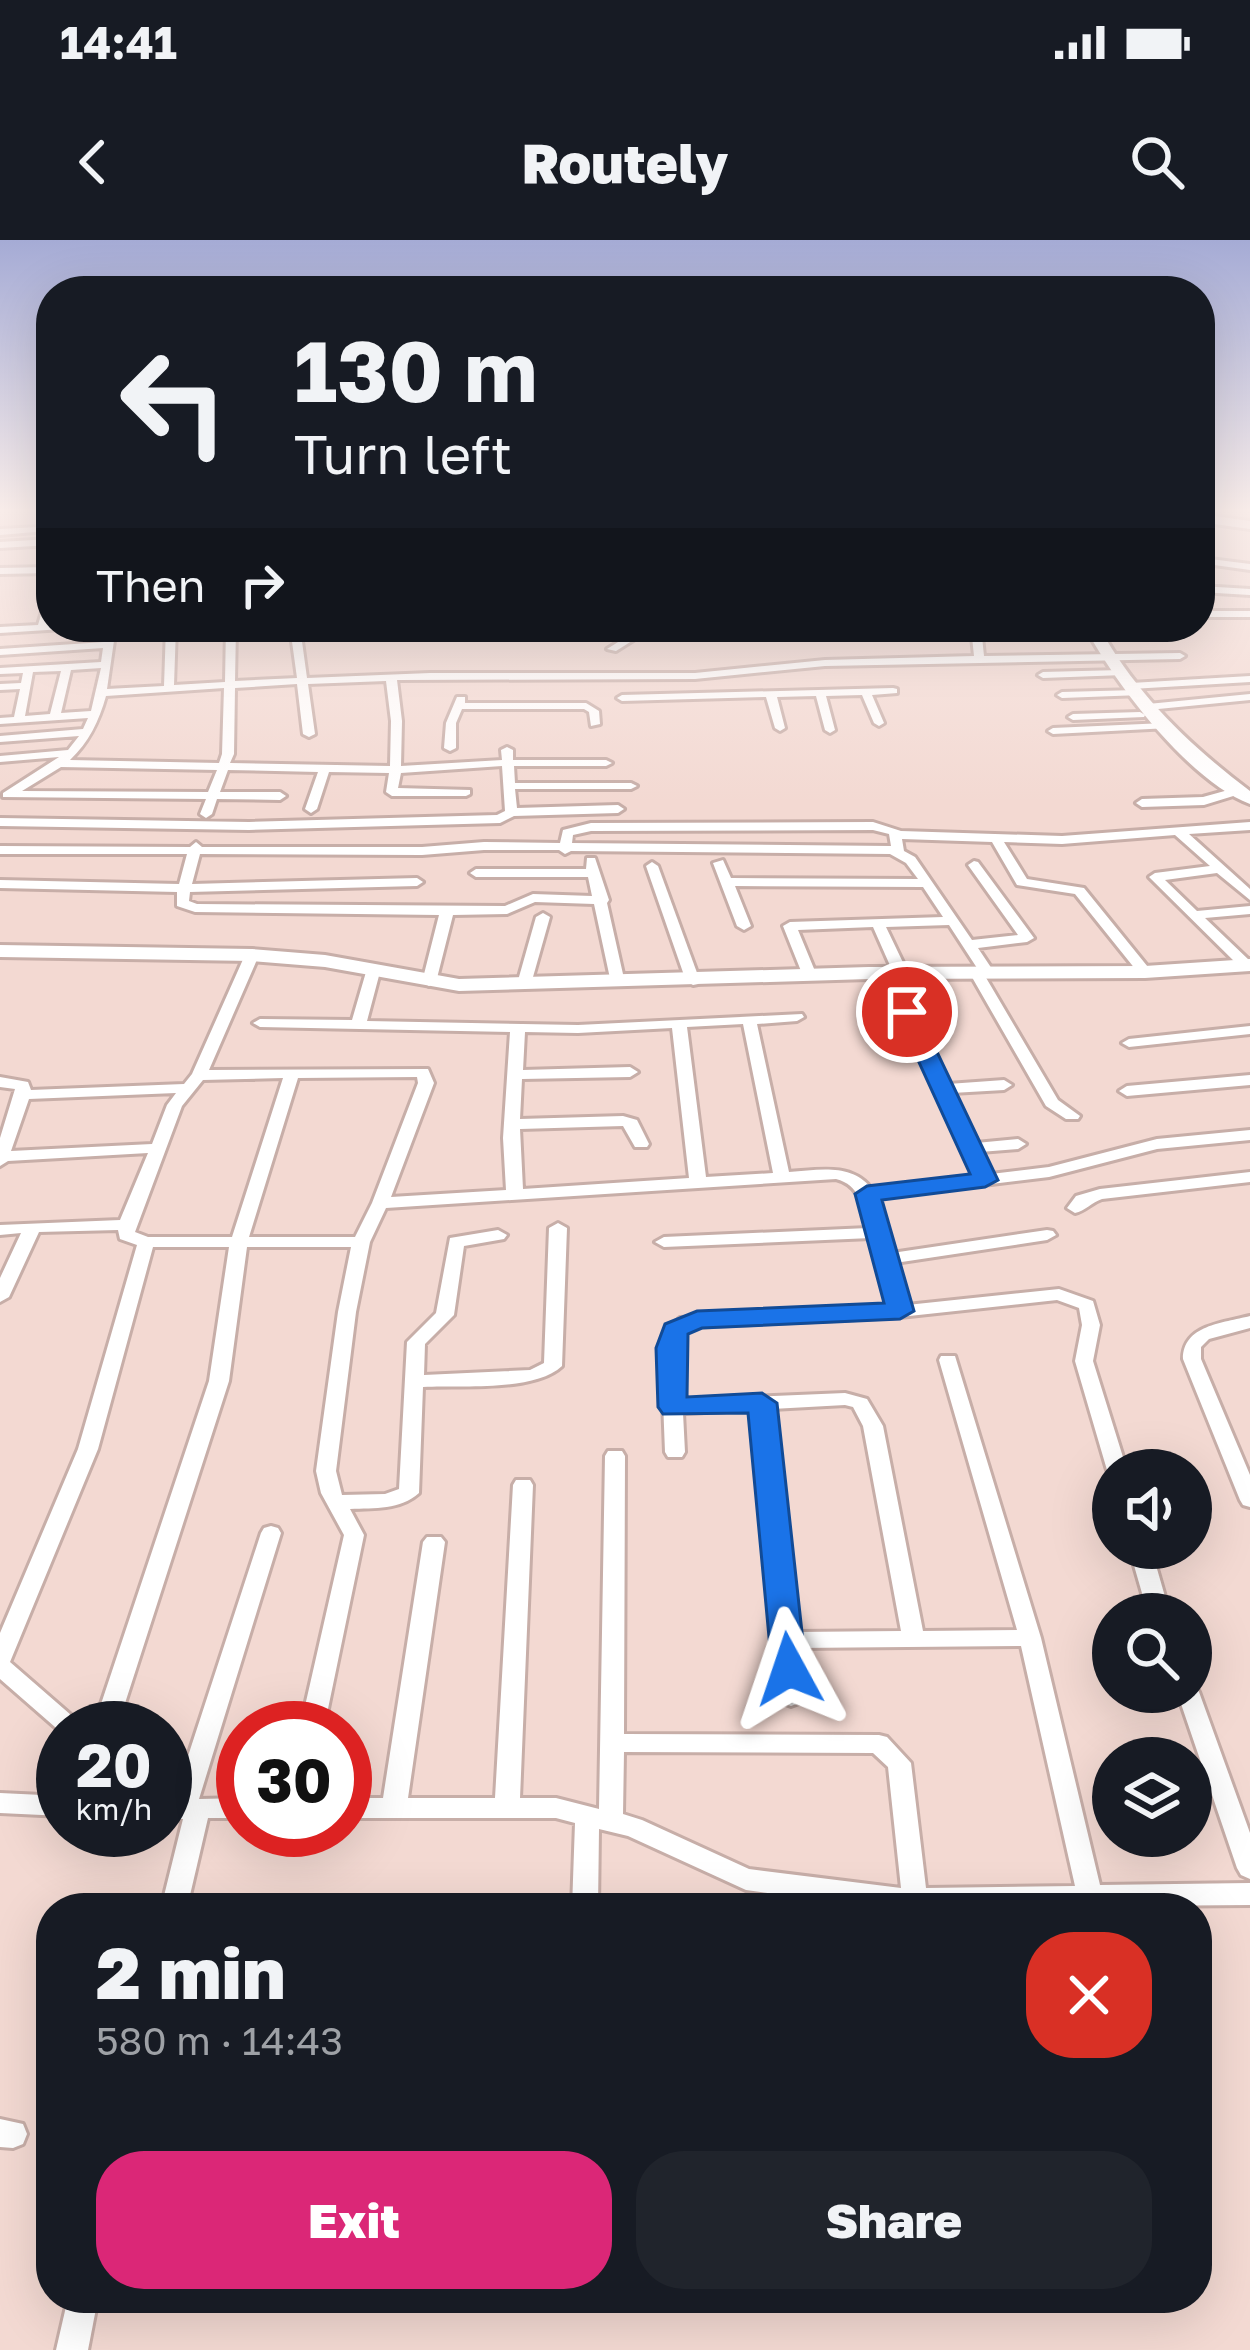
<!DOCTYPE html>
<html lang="en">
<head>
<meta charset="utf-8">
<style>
  body { margin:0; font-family:"Golos Text",sans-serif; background:#20242c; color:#f1f3f6; height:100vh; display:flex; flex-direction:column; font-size:45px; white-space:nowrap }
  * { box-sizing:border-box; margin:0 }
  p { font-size:39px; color:#9ea1a6 }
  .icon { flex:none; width:66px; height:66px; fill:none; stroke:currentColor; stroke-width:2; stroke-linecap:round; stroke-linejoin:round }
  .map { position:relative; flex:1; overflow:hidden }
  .details { position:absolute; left:36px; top:1653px; width:1176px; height:420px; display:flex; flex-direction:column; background:#171b24; border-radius:48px; box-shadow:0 12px 48px #0002 }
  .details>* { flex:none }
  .banner { position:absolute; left:36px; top:36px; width:1179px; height:366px; border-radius:48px; box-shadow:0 12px 48px #0002; background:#171b24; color:#f1f3f6; overflow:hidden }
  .tools { position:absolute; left:1092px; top:1209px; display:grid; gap:24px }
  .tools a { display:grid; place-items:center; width:120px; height:120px; border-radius:50%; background:#171b24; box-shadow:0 12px 48px #0002; font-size:60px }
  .speed { position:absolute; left:36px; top:1461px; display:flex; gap:24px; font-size:60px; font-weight:700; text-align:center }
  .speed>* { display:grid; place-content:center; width:156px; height:156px; border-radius:50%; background:#171b24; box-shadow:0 12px 48px #0002; line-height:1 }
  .speed small { font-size:30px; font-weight:400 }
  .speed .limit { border:18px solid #d22; background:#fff; color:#111 }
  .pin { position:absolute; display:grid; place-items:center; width:102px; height:102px; color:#fff; margin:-51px; border:6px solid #fff; border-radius:50%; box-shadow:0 3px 12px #0007 }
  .me { position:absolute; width:132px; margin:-66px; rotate:355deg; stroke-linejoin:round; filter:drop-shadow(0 0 9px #0008) }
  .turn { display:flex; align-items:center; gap:42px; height:252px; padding:0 60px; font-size:54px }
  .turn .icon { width:156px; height:156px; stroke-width:2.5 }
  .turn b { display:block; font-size:84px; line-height:102px }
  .then { display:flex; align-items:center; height:114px; padding:0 60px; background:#0003; gap:24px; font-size:45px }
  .round { display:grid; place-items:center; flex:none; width:126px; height:126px; border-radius:48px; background:#20242c }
  .summary { display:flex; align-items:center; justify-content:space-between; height:204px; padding:0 60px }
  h1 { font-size:72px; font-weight:800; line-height:90px }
  .primary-button { display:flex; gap:24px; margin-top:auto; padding:24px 60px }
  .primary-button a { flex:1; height:138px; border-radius:48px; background:#db2777; color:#fff; font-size:48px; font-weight:800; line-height:138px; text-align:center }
  .primary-button a+a { background:#20242c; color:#f1f3f6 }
  .status { display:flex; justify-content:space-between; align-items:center; height:84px; padding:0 60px; background:#171b24; direction:ltr }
  .status svg { height:33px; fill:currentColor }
  header { display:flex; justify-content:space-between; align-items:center; height:156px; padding:0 60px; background:#171b24; font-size:54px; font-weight:800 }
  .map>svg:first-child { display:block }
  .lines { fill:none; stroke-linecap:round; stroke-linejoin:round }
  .street-casing { stroke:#c7aea8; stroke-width:6 }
  .secondary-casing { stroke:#c7aea8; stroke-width:6 }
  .street { fill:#fff; fill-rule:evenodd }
  .secondary { fill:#fff; fill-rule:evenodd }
  .route { fill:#1a73e8; stroke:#114b97; stroke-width:3 }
</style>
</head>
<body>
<div class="status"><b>14:41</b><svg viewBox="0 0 49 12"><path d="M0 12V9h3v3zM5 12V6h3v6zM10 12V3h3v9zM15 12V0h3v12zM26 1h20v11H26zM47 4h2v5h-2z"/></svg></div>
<header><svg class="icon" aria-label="back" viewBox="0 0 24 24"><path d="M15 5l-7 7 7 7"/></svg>Routely<svg class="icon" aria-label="search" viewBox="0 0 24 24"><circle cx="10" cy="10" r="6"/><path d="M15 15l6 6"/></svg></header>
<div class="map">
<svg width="1250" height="2110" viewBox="0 0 1250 2110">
  <rect width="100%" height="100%" fill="#f3d9d2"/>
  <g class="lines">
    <g class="street-casing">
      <g id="street">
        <polygon points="40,268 48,268 46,291 0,295 0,289 39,287"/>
        <polygon points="51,299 51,305 0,308 0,302"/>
        <polygon points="1202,318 1250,324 1250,330 1200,323"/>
        <polygon points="51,327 51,333 0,334 0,328"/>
        <polygon points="1200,346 1250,349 1250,355 1200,352"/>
        <polygon points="51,355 48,385 65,387 63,389 0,393 0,387 38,385 46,358"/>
        <rect x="1200" y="371" width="50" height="6"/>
        <path d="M106 387H116L107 449 164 446 166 387H176L174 445 225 442 226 387H236L235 441 297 438 290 387H300L307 438 430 433H695L825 420 974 416 971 387H981L984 416 1180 413 1185 416 1180 419 825 426 695 439 397 440 402 481 401 526 502 520 501 510 507 507 513 510V520H606L612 523 606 526H514L515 543H631L637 546 631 549H515L517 568 618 565 624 569 618 573 514 576 500 583 249 590 0 586V578L249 582 497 575 505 571 502 526 401 533 398 548 470 550V554L466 556H392L386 552 389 533 329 532 317 569 311 573 305 569 318 532 228 530 220 552H280L286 556 280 560 217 559 212 574 206 578 200 574 206 559 3 557V553L59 517 0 522V516L68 510 79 496 0 502V496L83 489 88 478 0 484V478L14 477 20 449 0 450V444L21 443 23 433 0 434V428L101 422 103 408 0 415V409L104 402ZM101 428 91 471 61 473 71 430ZM61 431 50 474 25 476 33 432ZM386 441 391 481 390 526 230 523 234 514 235 448 297 444 303 494 309 497 315 494 308 444ZM224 448 222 514 219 523 70 520C89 502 99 481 106 456ZM61 527 217 530 208 552 22 551Z"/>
        <polygon points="508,387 520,387 511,392 508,391"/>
        <polygon points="642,387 654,387 616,411 607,409"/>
        <polygon points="1120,430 1124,431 1124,435 1043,438 1038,435 1043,432"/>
        <polygon points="1250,436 1250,442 1131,449 1126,446 1131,443"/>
        <polygon points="893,448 897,449 897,453 872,455 884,483 879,486 874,483 862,455 826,456 835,490 830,493 825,490 816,456 777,457 785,488 780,491 775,488 766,457 622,461 617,458 622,455"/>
        <polygon points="1137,450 1142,453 1141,455 1062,458 1057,455 1062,452"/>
        <polygon points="1250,454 1250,460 1148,470 1143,467 1148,464"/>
        <polygon points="457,457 465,457 465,463 586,463 599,471 600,484 591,486 589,472 584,469 462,469 456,483 456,508 450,511 444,508 446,483"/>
        <polygon points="1140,472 1145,475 1144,477 1073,480 1068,477 1073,474"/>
        <polygon points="1165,483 1170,486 1169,488 1053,494 1048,491 1053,488"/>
        <polygon points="1239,547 1245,551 1243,553 1204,565 1142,567 1136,563 1142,559 1203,557"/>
        <path d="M873 582 901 591 1062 596 1250 582V590L1189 594 1250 649V660L1217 633 1165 640 1197 671 1250 666V674L1205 678 1250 721V728H1241L1149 637 1155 633 1210 626 1175 595 1062 604 1004 602 1027 639 1084 648 1152 732 1145 736 1140 735 1075 654 1017 645 992 602 902 599 904 611 915 617 972 700 1018 695 968 625 974 621 978 622 1034 698 1027 702 978 708 994 732 985 736 1058 860 1080 876 1078 879H1066L1046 866 969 732 977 728 949 685 886 687 908 733 898 736 948 844 1004 840 1012 845 1004 850 952 853 976 903 1018 899 1026 904 1018 909 980 912 991 934 1049 927 1157 899 1250 890V900L1157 909 1049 937 876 958 892 1013 1047 990 1053 991 1056 995 1047 1000 895 1023 907 1065 1059 1049 1093 1061 1100 1085 1093 1121 1127 1230H1113V1236L1107 1230 1075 1121 1082 1085 1079 1068 1057 1060 900 1077 691 1087C673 1105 681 1137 682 1160L845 1153 867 1159 883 1186 923 1391 1017 1390 939 1120 941 1116H955L1041 1398 1100 1645 1250 1643V1665L880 1668 746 1650 628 1596 599 1589 598 1668H572L575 1583 556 1578H345V1558H383L423 1302 427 1297H441L445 1302 408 1558H495L513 1245 516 1240H530L533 1245 520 1558H556L599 1569 605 1216 608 1211H622L625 1216 624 1494 879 1495 887 1497 911 1523 926 1648 1075 1646 1021 1406 797 1408 803 1457 799 1463 791 1466 783 1463 779 1457 753 1170 683 1173 685 1212 682 1217H668L665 1212 661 1109 666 1090 680 1078 890 1066 871 998 664 1007 655 1002 664 997 868 988C862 966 860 945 836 939L386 968 370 1002 356 1072 336 1231 342 1255 385 1254 399 1249 407 1102 436 1073 450 998 498 990 507 995 504 999 464 1006 454 1075 425 1104 424 1135 530 1130 544 1123 549 988 558 983 567 988 562 1126C534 1152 462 1145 423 1147L419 1253C400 1270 375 1268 350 1269L364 1295 324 1488H300L344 1295 321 1253 316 1231 338 1072 351 1007H247L229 1141 117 1488H93L209 1141 229 1007H153L98 1209 10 1422 79 1482 83 1488H63V1494L0 1439V1393L78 1209 137 1005 120 999 118 990 39 992 9 1057 0 1062V1038L21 993 0 995V985L120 980 148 913 8 921 0 926V898L15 849 0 847V837L28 842 31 850 184 844 192 834 245 715 252 711 259 715 209 830 428 829 434 843 391 957 506 950 503 898 510 792 260 787 253 783 260 779 352 780 366 732 373 728 380 732 367 781 578 785 802 774 804 777 797 781 757 784 789 932C819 930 851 923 871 948L975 936 882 733 892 730 873 687 798 690 817 736 810 740 803 736 783 686 790 682 943 677 923 647 735 646 751 686 744 690 737 686 713 623 723 620 731 638 918 639 906 623 890 614 571 611 565 614 559 610H484L422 615 200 614 192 644 417 638 423 642 417 646 190 652 189 661 197 664 505 666 533 654 592 656 588 637H476L470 633 476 629H586L587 618H595L609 660 607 663 625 743 623 746H613L611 743 594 664 535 662 507 674 453 675 436 742 429 746 422 742 439 675 195 672 177 666V652L0 648V640L179 644 187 614H0V606L190 607 196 602 202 607H422L484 602 560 603 563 590 591 583ZM873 590 889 594 891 606 572 603 573 595 591 591ZM743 784 773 933 706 937 687 787ZM672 788 689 938 523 949 520 889 623 886 635 907H647L649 904 637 880 623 876 520 879 522 839 630 837 638 832 630 827 523 830 525 792 578 793ZM417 837 418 843 372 963 355 997H249L298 838ZM283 838 232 997H148L135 992 182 866 203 840ZM176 853 167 865 152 904 11 911 29 859ZM845 1165 853 1167 863 1186 901 1391 796 1392 772 1169ZM624 1512 873 1513 888 1527 901 1648 749 1629 642 1580 623 1574Z"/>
        <polygon points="652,622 658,626 700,741 698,744 693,745 686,741 646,626"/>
        <polygon points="543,673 550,677 531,744 524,748 519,747 517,744 536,677"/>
        <polygon points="1250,786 1250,794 1129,807 1122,803 1129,799"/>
        <polygon points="1250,835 1250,845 1127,856 1119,851 1127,846"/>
        <path d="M1250 932V942L1102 959C1092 962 1085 971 1075 973L1067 968 1076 956 1100 949Z"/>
        <path d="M1250 1076V1088L1209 1099 1201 1107V1119L1250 1235V1267L1243 1265 1240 1260 1183 1119C1183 1085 1223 1083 1250 1076Z"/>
        <polygon points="271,1286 278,1288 281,1293 199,1559 243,1558 243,1578 208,1578 187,1668 161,1668 183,1579 165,1579 165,1559 174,1559 261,1293 264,1288"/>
        <polygon points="1129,1308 1151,1308 1170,1374 1148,1374"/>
        <polygon points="1191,1444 1196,1446 1199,1452 1250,1593 1250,1639 1241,1635 1237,1628 1177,1452 1191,1452"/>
        <polygon points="0,1553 63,1556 63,1576 0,1573"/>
        <polygon points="0,1879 23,1884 27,1894 23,1904 13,1908 0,1907"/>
        <polygon points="68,2058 98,2058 88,2110 56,2110"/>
      </g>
    </g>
    <g class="secondary-casing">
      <g id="secondary">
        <polygon points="1200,274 1250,281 1250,289 1200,282"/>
        <path d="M1085 387H1099C1136 454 1189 505 1250 551V564C1189 541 1115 444 1085 387Z"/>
        <polygon points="0,705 252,709 325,715 459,739 869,727 1145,726 1250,719 1250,731 1145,738 869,739 459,751 325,727 252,721 0,717"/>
      </g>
    </g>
    <use href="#street" class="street"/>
    <use href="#secondary" class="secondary"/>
  </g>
  <linearGradient id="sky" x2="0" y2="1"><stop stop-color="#a5abd5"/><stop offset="0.48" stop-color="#faeeeb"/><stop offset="1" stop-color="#faeeeb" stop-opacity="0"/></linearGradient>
  <rect width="1250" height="563" fill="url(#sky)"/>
  <polygon class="route" points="907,765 918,772 998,940 985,947 882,960 914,1071 900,1079 702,1088 688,1094 687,1157 762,1153 777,1163 806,1429 801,1438 789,1442 777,1438 772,1429 748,1173 663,1174 658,1167 656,1108 665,1084 697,1071 884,1063 855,954 867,946 970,934 896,772"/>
</svg>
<div class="tools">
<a><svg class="icon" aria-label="sound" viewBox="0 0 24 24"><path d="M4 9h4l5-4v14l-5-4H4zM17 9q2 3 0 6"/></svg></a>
<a><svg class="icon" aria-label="search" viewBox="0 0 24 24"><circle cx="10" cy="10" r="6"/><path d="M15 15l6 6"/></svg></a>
<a><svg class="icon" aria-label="layers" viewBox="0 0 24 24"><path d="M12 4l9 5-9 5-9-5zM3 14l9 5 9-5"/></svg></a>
</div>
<div class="speed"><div>20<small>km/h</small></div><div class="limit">30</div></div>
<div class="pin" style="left:907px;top:772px;background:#d93025"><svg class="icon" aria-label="arrive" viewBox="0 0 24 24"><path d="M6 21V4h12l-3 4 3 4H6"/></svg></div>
<svg class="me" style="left:789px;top:1429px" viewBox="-20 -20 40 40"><path d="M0-17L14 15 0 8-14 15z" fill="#1a73e8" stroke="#fff" stroke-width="4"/></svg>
<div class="banner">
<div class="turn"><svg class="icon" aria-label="left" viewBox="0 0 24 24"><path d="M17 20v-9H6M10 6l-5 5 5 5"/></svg><div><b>130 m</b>Turn left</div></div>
<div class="then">Then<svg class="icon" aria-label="right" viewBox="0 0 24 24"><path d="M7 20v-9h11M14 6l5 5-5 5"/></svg></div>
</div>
<section class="details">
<div class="summary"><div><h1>2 min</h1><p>580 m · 14:43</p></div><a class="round" style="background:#d93025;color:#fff"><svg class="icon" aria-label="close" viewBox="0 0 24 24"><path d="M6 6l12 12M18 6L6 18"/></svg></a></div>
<div class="primary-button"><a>Exit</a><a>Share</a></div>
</section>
</div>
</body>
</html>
